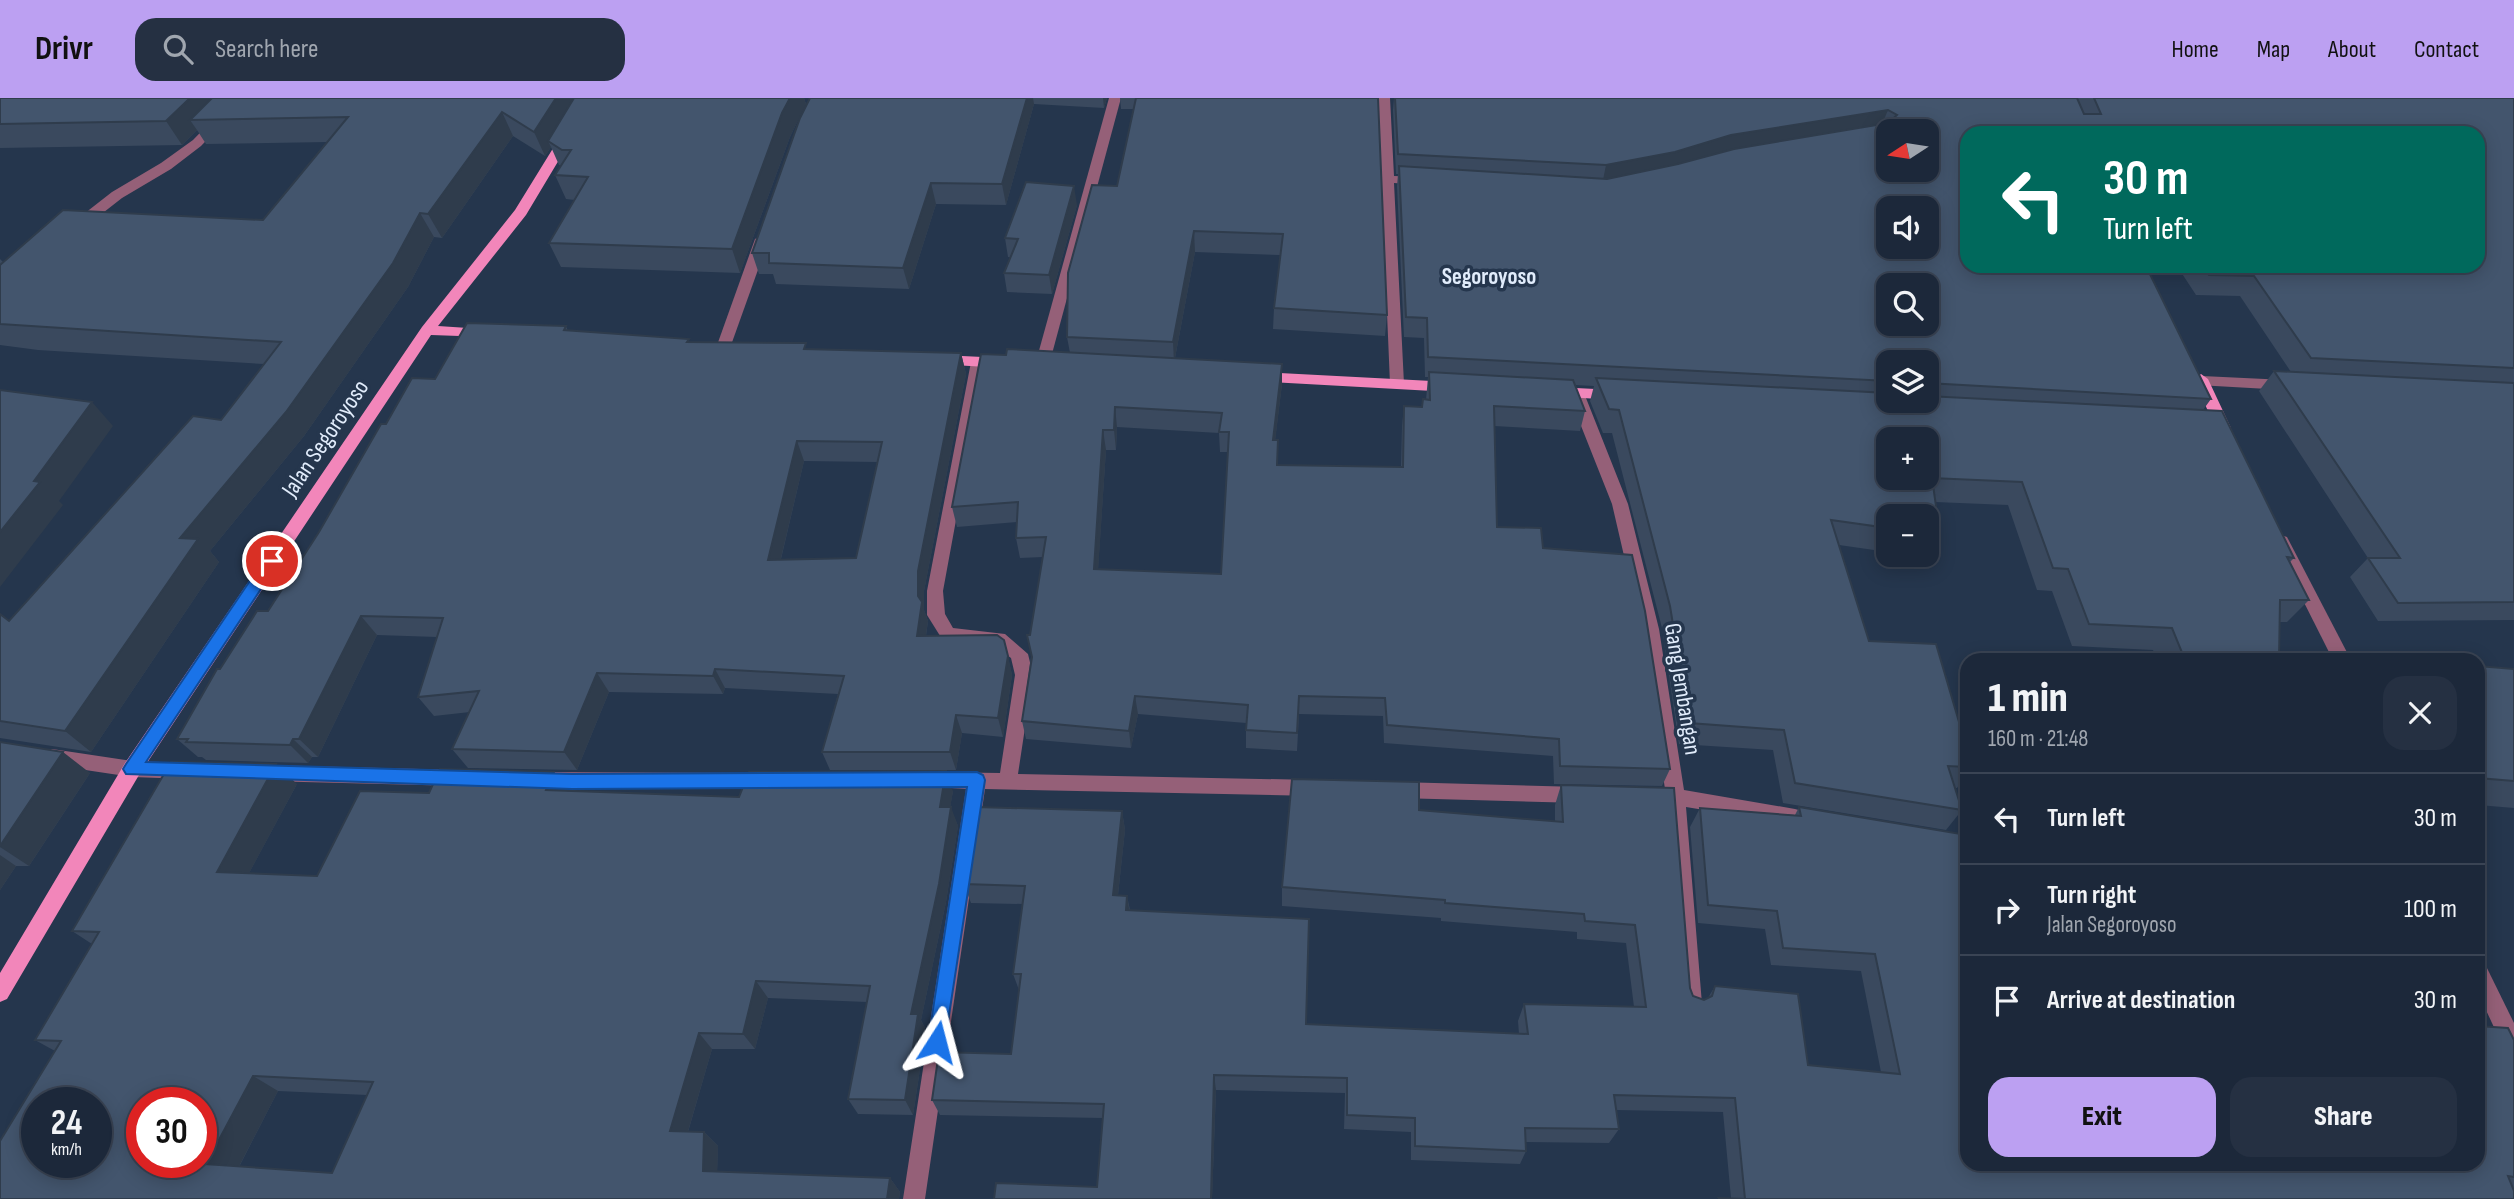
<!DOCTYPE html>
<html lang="en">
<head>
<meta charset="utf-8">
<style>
  body { margin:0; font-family:"Sofia Sans Condensed",sans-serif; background:#253042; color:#f1f3f6; height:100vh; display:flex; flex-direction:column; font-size:26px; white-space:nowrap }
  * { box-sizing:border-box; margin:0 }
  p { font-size:23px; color:#a0a6af }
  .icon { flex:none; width:38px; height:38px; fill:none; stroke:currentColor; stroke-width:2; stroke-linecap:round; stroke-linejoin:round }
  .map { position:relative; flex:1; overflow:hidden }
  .drawer { position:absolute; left:1960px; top:555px; width:525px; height:518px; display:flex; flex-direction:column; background:#1c283a; border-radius:21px; box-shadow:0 4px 18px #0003,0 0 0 2px #3a4454 }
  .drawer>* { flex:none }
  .hud { position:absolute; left:1960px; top:28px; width:525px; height:147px; border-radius:21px; box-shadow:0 4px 18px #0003,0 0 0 2px #3a4454; background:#00695c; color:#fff; overflow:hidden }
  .needle { width:46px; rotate:258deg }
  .tools { position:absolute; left:1876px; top:21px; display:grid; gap:14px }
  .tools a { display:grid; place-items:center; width:63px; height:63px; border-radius:14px; background:#1c283a; box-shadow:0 4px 18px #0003,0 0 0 2px #3a4454; font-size:35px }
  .speed { position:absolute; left:21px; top:989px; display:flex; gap:14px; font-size:35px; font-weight:700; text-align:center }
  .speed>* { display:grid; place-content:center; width:91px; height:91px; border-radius:50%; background:#1c283a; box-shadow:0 4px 18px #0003,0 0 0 2px #3a4454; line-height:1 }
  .speed small { font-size:18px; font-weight:400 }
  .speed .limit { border:10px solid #d22; background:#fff; color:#111 }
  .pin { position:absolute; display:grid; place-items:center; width:60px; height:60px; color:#fff; margin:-30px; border:4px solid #fff; border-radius:50%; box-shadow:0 2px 7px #0007 }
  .me { position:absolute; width:77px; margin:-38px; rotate:9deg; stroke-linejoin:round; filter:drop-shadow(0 0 5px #0008) }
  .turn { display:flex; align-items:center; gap:24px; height:147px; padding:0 28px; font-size:32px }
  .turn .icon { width:91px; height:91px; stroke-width:2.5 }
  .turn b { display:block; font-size:49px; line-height:60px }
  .round { display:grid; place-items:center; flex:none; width:74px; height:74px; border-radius:21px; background:#253042 }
  .head { display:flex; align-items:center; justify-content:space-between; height:119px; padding:0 28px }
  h1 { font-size:42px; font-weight:800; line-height:52px }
  .button { display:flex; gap:14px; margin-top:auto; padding:14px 28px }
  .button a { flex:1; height:80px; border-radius:21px; background:#bca0f2; color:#111; font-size:28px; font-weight:800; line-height:80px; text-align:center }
  .button a+a { background:#253042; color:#f1f3f6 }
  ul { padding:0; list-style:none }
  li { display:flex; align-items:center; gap:21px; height:91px; padding:0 28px; border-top:2px solid #3a4454 }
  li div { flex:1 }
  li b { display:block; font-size:26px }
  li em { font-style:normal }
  header { display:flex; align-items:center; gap:42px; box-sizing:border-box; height:98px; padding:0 35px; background:#bca0f2; color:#111 }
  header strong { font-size:33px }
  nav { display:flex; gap:38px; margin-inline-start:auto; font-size:24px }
  .search { width:490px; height:63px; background:#253042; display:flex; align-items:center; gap:18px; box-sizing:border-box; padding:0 24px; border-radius:21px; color:#a0a6af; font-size:26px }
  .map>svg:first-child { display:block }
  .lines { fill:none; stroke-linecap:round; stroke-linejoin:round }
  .minor { fill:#956078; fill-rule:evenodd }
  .major { fill:#f286ba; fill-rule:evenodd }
  .wall { fill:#3a495e; fill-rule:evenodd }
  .shaded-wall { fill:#2f3c4c }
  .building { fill:#43556d; stroke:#2f3c4c; stroke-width:2; fill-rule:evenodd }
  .route { fill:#1a73e8; stroke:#114b97; stroke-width:2 }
  .labels { text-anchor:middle; stroke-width:7; stroke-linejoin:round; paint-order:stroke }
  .far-quarter-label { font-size:23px; font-weight:bold; fill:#e1ecfb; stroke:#25364d }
  .street-label { font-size:24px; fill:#e1ecfb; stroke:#25364d }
</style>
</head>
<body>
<header>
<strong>Drivr</strong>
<div class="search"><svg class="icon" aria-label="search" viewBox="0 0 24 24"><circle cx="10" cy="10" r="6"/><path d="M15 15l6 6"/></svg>Search here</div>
<nav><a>Home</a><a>Map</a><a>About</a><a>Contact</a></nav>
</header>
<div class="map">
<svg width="2514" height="1101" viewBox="0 0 2514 1101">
  <rect width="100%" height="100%" fill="#25364d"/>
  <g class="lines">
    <g class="minor">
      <polygon points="234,0 247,0 201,48 171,71 122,100 81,132 71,132 71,126 112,94 161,65 193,42"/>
      <polygon points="1109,0 1121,0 1049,267 1042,272 1035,267"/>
      <polygon points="1378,0 1390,0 1394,78 1421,79 1428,83 1421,87 1394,85 1404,286 1397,291 1390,286"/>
      <polygon points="762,137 769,141 730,250 723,255 718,253 716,250 755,141"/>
      <polygon points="978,259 985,264 943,493 945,516 953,530 1005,536 1028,556 1033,577 1018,676 1314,682 1321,684 1323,690 1321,696 1314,698 985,691 925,1101 903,1101 966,691 919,688 917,682 919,676 926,674 1000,675 1015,577 1011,560 995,548 942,541 927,517 927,493 971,264"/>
      <polygon points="2202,278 2286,282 2293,287 2286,292 2197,287 2195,283"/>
      <polygon points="1576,290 1584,295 1628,406 1659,531 1684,692 1795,711 1802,713 1805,719 1802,725 1795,727 1686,709 1702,906 1699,913 1692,916 1685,913 1682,906 1667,707 1643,705 1641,699 1643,693 1665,691 1641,531 1612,406 1568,295"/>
      <polygon points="2281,437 2287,439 2351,562 2333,562 2273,443"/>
      <polygon points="52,651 132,663 187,665 194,667 196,673 194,679 187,681 132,679 52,667 45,665 43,659 45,653"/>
      <polygon points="264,667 460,672 467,674 469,680 467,686 460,688 264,683 257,681 255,675 257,669"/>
      <polygon points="537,674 768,675 775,677 777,683 775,689 768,691 537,690 530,688 528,682 530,676"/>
      <polygon points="1398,684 1580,689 1587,691 1589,697 1587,703 1580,705 1398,700 1391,698 1389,692 1391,686"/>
      <polygon points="2478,863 2485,866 2514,925 2514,958 2506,955 2478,895"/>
    </g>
    <g class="major">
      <polygon points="584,0 596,0 526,117 438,228 483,231 488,233 490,236 488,239 431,237 139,677 7,901 0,904 0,875 125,665 422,229 515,112"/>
      <polygon points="941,257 1004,260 1011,265 1004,270 936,266 934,262 936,258"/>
      <polygon points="1259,274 1451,284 1458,289 1451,294 1254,283 1252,279 1254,275"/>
      <polygon points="2201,276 2208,281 2231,330 2228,334 2220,335 2212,330 2214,327 2194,281"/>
      <polygon points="1556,289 1615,292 1623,297 1615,302 1551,298 1548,294"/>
    </g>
  </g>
  <g class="wall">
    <polygon points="0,0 804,0 806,6 790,39 740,175 561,169 549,145 575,102 566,101 555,77 561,68 559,67 551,49 545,58 513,38 442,140 434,139 408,189 304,338 210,453 219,464 91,654 0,640 0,516 9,523 221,322 264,266 38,252 0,247 0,161 3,164 263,122 328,44 206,46 197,32 182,47 0,50"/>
    <polygon points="810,0 1107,0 1104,10 1034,6 1006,107 936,106 909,191 776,186 773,176 759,176 752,155"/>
    <path d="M1120 0H1378L1387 217 1385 238 1273 231 1274 210 1280 157 1195 154 1175 260 1282 266V286L1275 342 1278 367 1401 369 1402 328 1404 308 1422 309 1423 301 1426 302 1428 279H1425L1424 240 1404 239 1397 88 1398 76H1396L1393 12 1394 0H2514V522L2378 523 2350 479 2368 460 2259 293 2274 273 2291 274 2240 198 2196 197 2177 168H2478L1967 35 2211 301 2203 312 2294 460 2290 464 2309 502 2287 524H2280L2279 562H2157L2153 552 2072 548 2052 493 2037 492 2008 407 1935 404 1940 436 1926 459 1910 457H1927V418H1888V454L1839 447 1869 543 1967 651V676L1957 690H1955L1962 712 1946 732 1783 705 1773 652 1679 646 1662 530 1612 335H1603L1590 303 1594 288 1575 287 1585 313 1580 333 1494 328 1497 429 1543 450 1670 671 1662 688 1554 686 1553 658 1384 645 1383 618 1299 616 1297 653 1246 650V625L1138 616 1131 650 1026 641 1022 623 1031 559 1030 537 1043 459 1020 460 1016 440 1017 424 957 429 952 409 1006 257 1070 255 1067 239 1117 88 1134 11H1121ZM1888 264H1927V303H1888ZM1117 329 1219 335 1220 354H1228L1221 476 1098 471 1106 352H1116Z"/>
    <polygon points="1077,107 1052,196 1007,194 1004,175 1010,159 1008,159 1005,140"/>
    <path d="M566 228 568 233 690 244 808 251 961 255 966 276 924 493V512L928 523 926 538 1004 542 1012 577 1003 639 962 635 956 672H830L822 654 838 596 725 590 723 596 609 594 577 672 468 670 452 651 470 614 434 618 418 599 437 539 377 537 318 659H312L308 665 206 662 202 659H198L177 641 220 571 268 513 319 434 386 326 435 281ZM804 363 877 364 856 460 781 461Z"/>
    <polygon points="2478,568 2514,571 2514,710 2478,707"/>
    <polygon points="0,644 90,675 29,768 16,768 0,792"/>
    <path d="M297 686 249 775 317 778 429 695 568 693 739 699 953 693 950 709 958 728 946 804 921 922 926 932 913 1017 858 1016 848 1001 867 904 768 900 755 951H712L688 1034H704L718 1048 717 1074 890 1080 900 1094 899 1101H0L55 953 35 942 92 846 72 833ZM278 993 367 997 332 1075 239 1069Z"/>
    <polygon points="1561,687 1690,890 1693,898 1704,902 1708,900 1715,888 1808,967 1881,974 1861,873 1771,867 1765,831 1698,825 1690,729 1700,710 1795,717 1799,709 1967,737 1967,1066 2478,1066 2514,942 2514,1101 1718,1101 1719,1100 1731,1100 1723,1014 1616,1012 1619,1031 1609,1045 1526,1044 1526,1053 1520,1066 1411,1062 1411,1034 1344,1031 1345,995 1216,992 1212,1101 994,1101 1097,1089 1103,1020 940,1017 932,1002 1011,956 1019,892 1013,876 1023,806 971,805 964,786 1122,713 1125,732 1118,797 1127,798 1130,812 1306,926 1519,936 1518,923 1524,906 1634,909 1626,845 1577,841 1577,834 1441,823 1441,820 1282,808 1282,789 1419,712 1555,723 1555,707"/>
  </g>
  <g class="shaded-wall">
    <polygon points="190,0 230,0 190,22 197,32 182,47 166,23"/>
    <polygon points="556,0 581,0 548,43 551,49 545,58 534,34"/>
    <polygon points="790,0 804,0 806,6 790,39 740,175 732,151 782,15"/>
    <polygon points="1027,0 1033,0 1034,6 1006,107 1002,86"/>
    <polygon points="1103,0 1107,0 1104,10"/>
    <polygon points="1888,12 1880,31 1602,87 1606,67 1731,37"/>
    <polygon points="502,14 513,38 442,140 428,116"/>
    <polygon points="931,85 936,106 909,191 903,170"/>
    <polygon points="1074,88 1077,107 1052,196 1049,177"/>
    <polygon points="420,115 434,139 408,189 304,338 210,453 219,464 91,654 65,633 180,440"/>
    <polygon points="1194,133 1195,154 1174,265 1173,244"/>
    <polygon points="961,255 966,276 924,493 924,512 928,523 923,557 917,538 918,473"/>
    <polygon points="1282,266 1282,286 1273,362 1273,342"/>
    <polygon points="92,304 113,328 59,403 63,407 0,489 0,434 34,383"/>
    <polygon points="1115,309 1117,329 1116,352 1114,332"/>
    <polygon points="1103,332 1106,352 1097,490 1094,471"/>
    <polygon points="797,343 804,363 776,481 768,462"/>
    <polygon points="361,518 377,537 318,659 299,641"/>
    <polygon points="1008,558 1012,577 1003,639 998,620"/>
    <polygon points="715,571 725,590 723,596 713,578"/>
    <polygon points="597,575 609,594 577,672 564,654"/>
    <polygon points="1135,598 1138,616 1131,650 1129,633"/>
    <polygon points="956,617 962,635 956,672 950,654"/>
    <polygon points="293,641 312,659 308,665 290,647"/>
    <polygon points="63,654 90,675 29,768 0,749 0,748"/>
    <polygon points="276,666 297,686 240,792 217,774"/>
    <polygon points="946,673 953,693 947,728 940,709"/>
    <polygon points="554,674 569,694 546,692"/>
    <polygon points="951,709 958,728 946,804 921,922 926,932 913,1017 905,1002 911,916"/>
    <polygon points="1122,713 1125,732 1116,815 1113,797"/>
    <polygon points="0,757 16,768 0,792"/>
    <polygon points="1127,798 1130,816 1126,812"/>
    <polygon points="756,883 768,900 755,951 743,936"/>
    <polygon points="699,935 712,951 684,1047 670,1033"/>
    <polygon points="1214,977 1216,992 1212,1101 1211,1101"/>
    <polygon points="253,978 278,993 233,1080 206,1066"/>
    <polygon points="704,1034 718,1048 717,1086 703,1073"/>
    <polygon points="890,1080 900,1094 899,1101 887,1101"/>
  </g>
  <g class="building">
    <polygon points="0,0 190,0 166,23 0,26"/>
    <polygon points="212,0 556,0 534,34 502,14 428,116 420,115 393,165 286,314 180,440 198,441 65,633 0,623 0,516 9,523 193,318 221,322 281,244 0,226 0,167 63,112 263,122 348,19 190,22"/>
    <polygon points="574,0 790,0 782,15 732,151 549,145 588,79 555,77 571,52 562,52 548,43"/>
    <polygon points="810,0 1027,0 1002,86 931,85 903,170 769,165 769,155 752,155 800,20"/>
    <polygon points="1136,0 1378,0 1387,217 1274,210 1283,136 1194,133 1173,244 1067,239 1068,175 1092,87 1117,88"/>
    <path d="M1395 0H2077L2084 16H2101L2094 0H2514V270L2311 260 2254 178 2209 177 2203 168H2478V35H1967V168H2146L2211 301 1927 285V264H1888V283L1428 259 1427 220 1406 219 1399 68 1607 81 1678 66 1734 51 1888 25 1897 17 1888 12 1731 37 1675 54 1606 67 1398 56ZM1888 33H1927V72H1888ZM1888 110H1927V149H1888ZM1888 187H1927V226H1888Z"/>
    <polygon points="1026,84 1074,88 1049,177 1004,175 1018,141 1005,140"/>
    <path d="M467 225 566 228 564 232 689 241 687 244 806 245 804 251 961 255 918 473V498L922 504 917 538 997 537 1004 542 1008 558 998 620 956 617 950 654H822L844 578 715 571 713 578 597 575 564 654 452 651 479 593 418 599 443 520 361 518 299 641H293L290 647 186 644 188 641H177L217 571H220L257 513H268L319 434 381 326H386L412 280 435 281ZM797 343 882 344 856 460 768 462Z"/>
    <path d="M1007 251 1282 266 1273 342H1278L1277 367 1403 369 1404 308 1422 309 1423 301 1430 302 1429 274 1573 282 1585 313 1494 308 1497 429 1541 430 1543 450 1632 457 1645 513 1670 671 1560 668 1559 641 1387 627 1385 600 1299 598 1297 635 1246 632 1248 607 1135 598 1129 633 1022 623 1032 559 1027 537H1030L1046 439 1016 440 1018 404 952 409 981 256 1006 257ZM1115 309 1222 315 1219 334H1229L1221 476 1094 471 1103 332H1114Z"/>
    <polygon points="2274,273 2514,285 2514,504 2398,505 2368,460 2400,460"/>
    <path d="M1596 280 1888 295V303H1927V298L2222 313 2294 460 2287 459 2309 502H2280L2279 562H2185L2172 530 2089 526 2068 471 2053 470 2022 384 1932 380 1940 436 1927 435V418H1888V430L1831 422 1869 543 1936 546 1967 651V669L1948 668 1962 712 1795 685 1784 632 1689 625 1670 508 1619 312 1609 311ZM1888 341H1927V380H1888Z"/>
    <polygon points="0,292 92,304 34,383 40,384 0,434"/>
    <polygon points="2478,568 2514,571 2514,683 2478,680"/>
    <polygon points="0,644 63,654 0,748"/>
    <path d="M171 664 276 666 217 774 317 778 360 693 429 695 440 671 554 674 546 692 739 699 749 674 946 673 940 709H951L939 786 911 916H918L905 1002 848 1001 870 888 756 883 743 936 699 935 670 1033 704 1034 703 1073 890 1080 887 1101H0V1043L61 943 35 942 99 834 72 833ZM253 978 373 984 332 1075 206 1066ZM37 1004H96V1064H37ZM142 1004H201V1064H142Z"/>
    <polygon points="1292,681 1419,684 1419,712 1563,724 1561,687 1674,690 1690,890 1693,898 1704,902 1712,898 1715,888 1798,896 1808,967 1900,976 1875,856 1783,850 1777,813 1708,807 1700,710 1801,718 1799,709 1967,737 1967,1066 2478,1066 2478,928 2508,930 2514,942 2514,1079 2508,1078 2514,1093 2514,1101 1720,1101 1719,1100 1745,1101 1735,1000 1614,997 1619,1031 1525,1030 1526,1053 1415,1048 1415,1020 1347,1017 1347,980 1214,977 1211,1101 994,1101 996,1085 1097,1089 1104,1006 932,1002 939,954 1011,956 1021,876 1013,876 1025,788 964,786 976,709 1122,713 1113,797 1127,798 1126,812 1309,821 1306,926 1528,936 1524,906 1646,909 1635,827 1585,823 1584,816 1445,805 1445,802 1282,789"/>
  </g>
  <polygon class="route" points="272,458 277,459 279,463 277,467 146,664 572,676 977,674 983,677 985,682 944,950 937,953 930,950 928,944 967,689 572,691 126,676 123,671 126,666 266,459"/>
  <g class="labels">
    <g class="far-quarter-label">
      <text x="1489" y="186">Segoroyoso</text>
    </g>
    <g class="street-label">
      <text transform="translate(325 340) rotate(-56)" y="8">Jalan Segoroyoso</text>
      <text transform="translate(1683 591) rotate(81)" y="8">Gang Jembangan</text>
    </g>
  </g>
</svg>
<div class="tools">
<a><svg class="needle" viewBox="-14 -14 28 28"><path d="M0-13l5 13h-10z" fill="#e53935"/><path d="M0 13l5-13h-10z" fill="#a0a6af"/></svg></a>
<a><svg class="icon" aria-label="sound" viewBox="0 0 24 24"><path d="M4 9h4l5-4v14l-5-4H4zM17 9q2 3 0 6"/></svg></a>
<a><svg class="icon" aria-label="search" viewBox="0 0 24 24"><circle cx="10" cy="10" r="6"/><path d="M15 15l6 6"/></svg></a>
<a><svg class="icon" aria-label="layers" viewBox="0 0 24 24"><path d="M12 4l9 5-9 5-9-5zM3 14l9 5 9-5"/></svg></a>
<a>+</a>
<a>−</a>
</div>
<div class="speed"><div>24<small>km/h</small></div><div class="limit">30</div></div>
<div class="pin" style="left:272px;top:463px;background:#d93025"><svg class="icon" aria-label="arrive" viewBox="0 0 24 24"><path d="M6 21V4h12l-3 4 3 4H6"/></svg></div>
<svg class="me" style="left:937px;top:944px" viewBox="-20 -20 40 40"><path d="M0-17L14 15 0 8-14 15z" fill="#1a73e8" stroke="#fff" stroke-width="4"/></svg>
<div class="hud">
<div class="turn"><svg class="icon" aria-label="left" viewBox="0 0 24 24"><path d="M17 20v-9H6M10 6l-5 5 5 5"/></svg><div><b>30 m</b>Turn left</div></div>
</div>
<section class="drawer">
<div class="head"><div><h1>1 min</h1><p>160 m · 21:48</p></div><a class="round"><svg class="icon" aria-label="close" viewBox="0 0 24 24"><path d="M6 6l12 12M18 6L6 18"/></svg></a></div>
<ul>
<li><svg class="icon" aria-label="left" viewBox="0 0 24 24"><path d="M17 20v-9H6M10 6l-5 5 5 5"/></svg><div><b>Turn left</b></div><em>30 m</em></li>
<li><svg class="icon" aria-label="right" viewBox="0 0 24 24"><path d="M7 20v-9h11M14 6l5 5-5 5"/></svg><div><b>Turn right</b><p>Jalan Segoroyoso</p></div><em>100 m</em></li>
<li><svg class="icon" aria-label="arrive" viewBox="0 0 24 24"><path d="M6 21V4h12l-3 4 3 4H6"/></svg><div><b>Arrive at destination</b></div><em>30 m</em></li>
</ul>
<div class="button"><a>Exit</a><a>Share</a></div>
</section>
</div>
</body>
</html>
